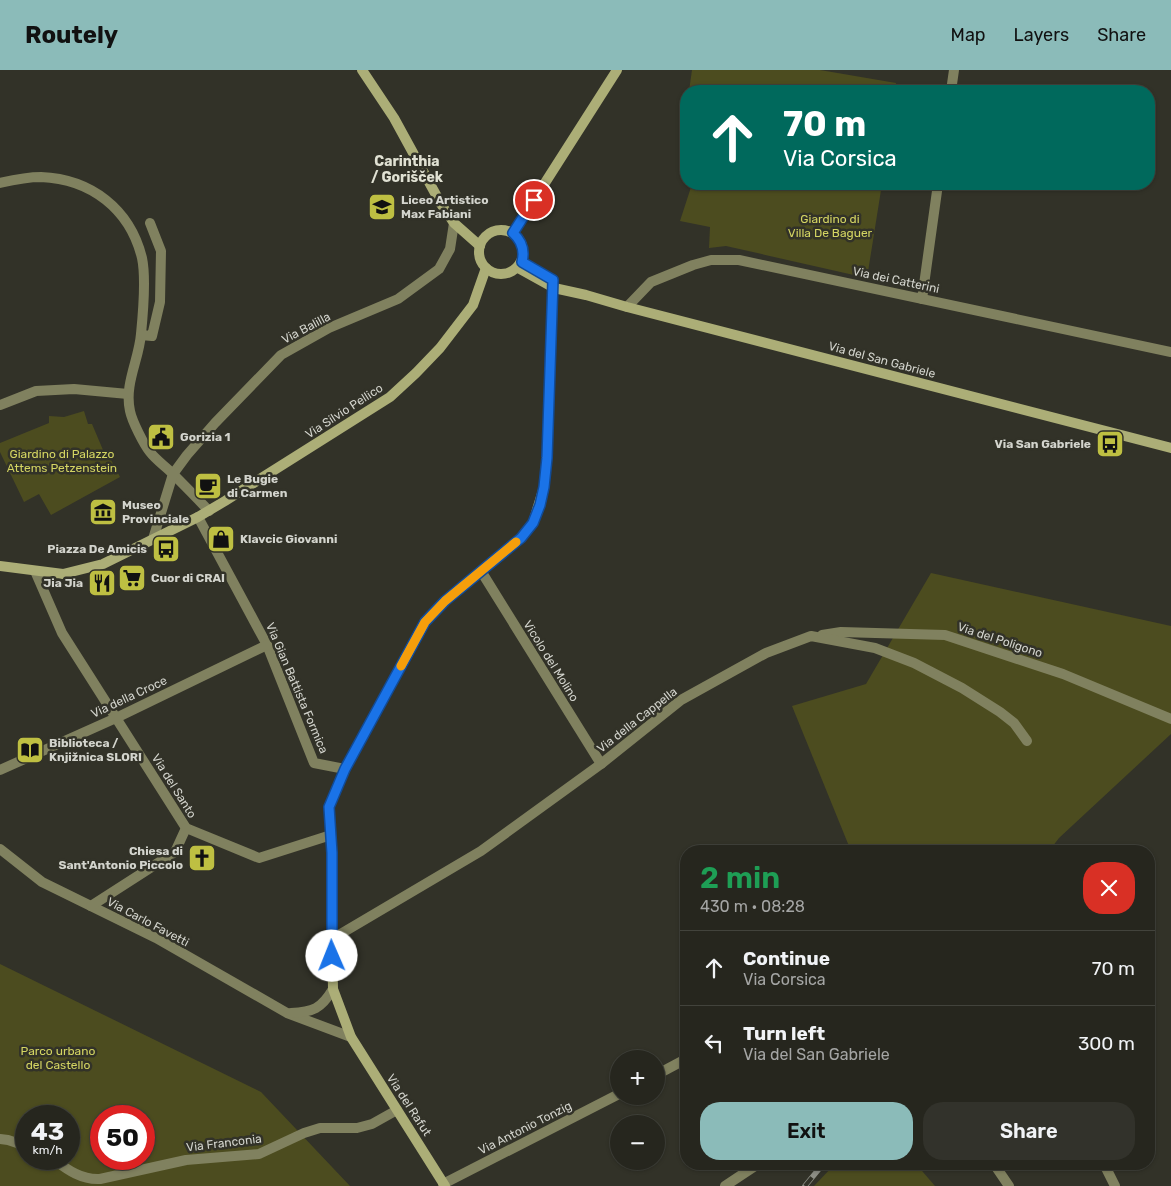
<!DOCTYPE html>
<html lang="en">
<head>
<meta charset="utf-8">
<style>
  body { margin:0; font-family:Rubik,sans-serif; background:#32322b; color:#f1f3f6; height:100vh; display:flex; flex-direction:column; font-size:19px; white-space:nowrap }
  * { box-sizing:border-box; margin:0 }
  p { font-size:16px; color:#a4a5a4 }
  .icon { flex:none; width:28px; height:28px; fill:none; stroke:currentColor; stroke-width:2; stroke-linecap:round; stroke-linejoin:round }
  .map { position:relative; flex:1; overflow:hidden }
  .drawer { position:absolute; left:680px; top:775px; width:475px; height:325px; display:flex; flex-direction:column; background:#26261e; border-radius:20px; box-shadow:0 1px 4px #0004,0 0 0 1px #42433c }
  .drawer>* { flex:none }
  .hud { position:absolute; left:680px; top:15px; width:475px; height:105px; border-radius:20px; box-shadow:0 1px 4px #0004,0 0 0 1px #42433c; background:#00695c; color:#fff; overflow:hidden }
  .controls { position:absolute; left:610px; top:980px; display:grid; gap:10px }
  .controls a { display:grid; place-items:center; width:55px; height:55px; border-radius:50%; background:#26261e; box-shadow:0 1px 4px #0004,0 0 0 1px #42433c; font-size:25px }
  .speed { position:absolute; left:15px; top:1035px; display:flex; gap:10px; font-size:25px; font-weight:700; text-align:center }
  .speed>* { display:grid; place-content:center; width:65px; height:65px; border-radius:50%; background:#26261e; box-shadow:0 1px 4px #0004,0 0 0 1px #42433c; line-height:1 }
  .speed small { font-size:12px; font-weight:400 }
  .speed .limit { border:8px solid #d22; background:#fff; color:#111 }
  .pin { position:absolute; display:grid; place-items:center; width:42px; height:42px; color:#fff; margin:-21px; border:2px solid #fff; border-radius:50%; box-shadow:0 1px 5px #0007 }
  .me { position:absolute; width:55px; margin:-28px; rotate:359deg; stroke-linejoin:round; filter:drop-shadow(0 0 4px #0008) }
  .turn { display:flex; align-items:center; gap:18px; height:105px; padding:0 20px; font-size:22px }
  .turn .icon { width:65px; height:65px; stroke-width:2.5 }
  .turn b { display:block; font-size:35px; line-height:42px }
  .round { display:grid; place-items:center; flex:none; width:52px; height:52px; border-radius:20px; background:#32322b }
  .head { display:flex; align-items:center; justify-content:space-between; height:85px; padding:0 20px }
  h1 { font-size:30px; font-weight:600; line-height:38px; color:#1e9e55 }
  .button { display:flex; gap:10px; margin-top:auto; padding:10px 20px }
  .button a { flex:1; height:58px; border-radius:20px; background:#8bbbb9; color:#111; font-size:20px; font-weight:600; line-height:58px; text-align:center }
  .button a+a { background:#32322b; color:#f1f3f6 }
  ul { padding:0; list-style:none }
  li { display:flex; align-items:center; gap:15px; height:75px; padding:0 20px; border-top:1px solid #42433c }
  li div { flex:1 }
  li b { display:block; font-size:19px }
  li em { font-style:normal }
  header { display:flex; align-items:center; gap:30px; box-sizing:border-box; height:70px; padding:0 25px; background:#8bbbb9; color:#111 }
  header strong { font-size:24px }
  nav { display:flex; gap:28px; margin-inline-start:auto; font-size:18px }
  .map>svg:first-child { display:block }
  .green { fill:#4c4c1f; fill-rule:evenodd }
  .lines { fill:none; stroke-linecap:round; stroke-linejoin:round }
  .street { stroke:#80815f; stroke-width:10 }
  .secondary { stroke:#acae77; stroke-width:10 }
  .rail-casing { stroke:#8d8e86; stroke-width:5.5 }
  .rail { stroke:#323228; stroke-width:4; stroke-dasharray:11; stroke-linecap:butt }
  .route-casing { stroke:#114b97; stroke-width:12 }
  .route { stroke:#1a73e8; stroke-width:9 }
  .slow { stroke:#f59e0b; stroke-width:9 }
  .labels { text-anchor:middle; stroke-width:5; stroke-linejoin:round; paint-order:stroke }
  .poi-label { font-size:12px; font-weight:bold; fill:#d3d4cd; stroke:#323228; text-anchor:start }
  .park-label { font-size:12px; fill:#d4d562; stroke:#323228 }
  .street-label { font-size:12px; fill:#d3d4cd; stroke:#323228 }
  .neighbourhood-label { font-size:14px; font-weight:bold; fill:#e0e1d3; stroke:#323228 }
</style>
</head>
<body>
<header>
<strong>Routely</strong>
<nav><a>Map</a><a>Layers</a><a>Share</a></nav>
</header>
<div class="map">
<svg width="1171" height="1116" viewBox="0 0 1171 1116">
  <rect width="100%" height="100%" fill="#323228"/>
  <g class="green">
    <polygon points="692,0 820,0 896,13 895,21 689,21"/>
    <polygon points="692,114 882,114 867,208 726,176 709,178 710,157 680,151"/>
    <polygon points="84,341 88,354 92,354 106,387 109,386 120,407 51,445 39,424 24,432 0,382 0,373 49,353 49,346 64,347"/>
    <polygon points="931,503 1171,556 1171,664 1059,768 1049,781 851,781 792,636 866,614"/>
    <path d="M0 894 261 1022 350 1116H0ZM26 1046H69V1089H26ZM101 1046H144V1089H101Z"/>
    <polygon points="835,1094 916,1094 935,1116 814,1116"/>
  </g>
  <g class="lines">
    <g class="street">
      <polyline points="951,21 954,0"/>
      <path d="M0 113C13 110 28 107 41 107 91 109 130 139 142 188 146 207 143 244 141 264 139 290 124 314 130 341 132 351 144 375 150 382 156 390 165 396 172 403 184 415 197 428 209 441"/>
      <polyline points="922,229 938,114"/>
      <polyline points="627,237 651,212 693,195 711,190 739,190 1171,282"/>
      <polyline points="141,265 152,266 160,232 161,181 150,153"/>
      <polyline points="0,335 36,321 74,319 128,324"/>
      <polyline points="198,447 267,575 314,693 345,699"/>
      <polyline points="153,469 173,404 187,385 215,353 281,285 329,258 398,229 439,199 450,179 454,153"/>
      <polyline points="35,501 62,563 186,758 259,788 331,765"/>
      <polyline points="481,501 601,694"/>
      <polyline points="822,565 841,562 945,565 1063,604 1171,649"/>
      <polyline points="0,700 116,648 267,575"/>
      <polyline points="0,779 42,812 156,868 287,943 351,967"/>
      <polyline points="91,836 175,782 186,758"/>
      <polyline points="332,869 481,781 601,694 681,630 766,583 811,566 875,578 914,593 962,618 1000,642 1014,653 1027,671"/>
      <path d="M291 943C313 942 321 939 333 919"/>
      <polyline points="656,1005 686,989"/>
      <polyline points="0,1069 8,1070 26,1076"/>
      <path d="M53 1089C68 1100 81 1110 100 1109L186 1090 259 1084 304 1063 320 1058H357L372 1054 397 1040"/>
      <polyline points="994,1094 1009,1116"/>
      <polyline points="1104,1094 1115,1116"/>
      <polyline points="443,1114 619,1024"/>
      <polyline points="725,1116 758,1094"/>
    </g>
    <g class="secondary">
      <polyline points="362,0 394,48 441,134 454,153 480,176"/>
      <circle cx="501" cy="182" r="22"/>
      <polyline points="513,163 617,0"/>
      <polyline points="518,198 554,218 586,225 627,237 1171,378"/>
      <polyline points="0,496 63,504 103,494 198,447 225,431 390,327 416,303 440,278 473,235 486,198"/>
      <polyline points="445,1116 351,967 333,919 332,869 332,783 329,737 345,699 425,552 445,531 521,468 533,453 544,417 547,388 553,210"/>
    </g>
    <g class="rail-casing">
      <polyline id="rail" points="805,1116 823,1094"/>
    </g>
    <use href="#rail" class="rail"/>
  </g>
  <g class="lines">
    <g class="route-casing">
      <path id="route" d="M332 886V783L329 737 345 699 425 552 445 531 521 468 533 453 540 435 544 417 547 388 553 210 522 192C525 180 522 171 513 163L534 130"/>
    </g>
    <use href="#route" class="route"/>
    <polyline class="slow" points="401,596 425,552 445,531 516,472"/>
  </g>
  <defs>
    <g id="school-square" transform="scale(1.4375)"><rect x="-9" y="-9" width="18" height="18" rx="4" fill="#bebf42" stroke="#323228"/><path d="M0-5L7-2L0 1L-7-2ZM-4 1L0 2.5L4 1V4Q0 6-4 4Z" fill="#111"/></g>
    <g id="civic-square" transform="scale(1.4375)"><rect x="-9" y="-9" width="18" height="18" rx="4" fill="#bebf42" stroke="#323228"/><path d="M-.6-6.5H3V-4.5H.6V-3L4-1V1h2V6H-6V1h2V-1L-.6-3ZM-1.2 2.5V6h2.4V2.5Z" fill="#111"/></g>
    <g id="bus-square" transform="scale(1.4375)"><rect x="-9" y="-9" width="18" height="18" rx="4" fill="#bebf42" stroke="#323228"/><path d="M-5-6H5V4H4V6H2V4H-2V6H-4V4H-5ZM-3.5-4V0h7V-4ZM-3.5 1.2v1.5H-2V1.2ZM2 1.2v1.5H3.5V1.2Z" fill="#111"/></g>
    <g id="cafe-square" transform="scale(1.4375)"><rect x="-9" y="-9" width="18" height="18" rx="4" fill="#bebf42" stroke="#323228"/><path d="M-5.5-4.5H6V0H3Q3 3.5 0 3.5H-2.5Q-5.5 3.5-5.5 0ZM3-3.2v2h1.7v-2ZM-6 4.5H4V6H-6Z" fill="#111"/></g>
    <g id="museum-square" transform="scale(1.4375)"><rect x="-9" y="-9" width="18" height="18" rx="4" fill="#bebf42" stroke="#323228"/><path d="M0-6L6-3V-2H-6V-3ZM-5-1h2V3h-2ZM-1-1h2V3h-2ZM3-1h2V3H3ZM-6 4H6V6H-6Z" fill="#111"/></g>
    <g id="shop-square" transform="scale(1.4375)"><rect x="-9" y="-9" width="18" height="18" rx="4" fill="#bebf42" stroke="#323228"/><path d="M-5-2.5h2.3a2.7 3.5 0 0 1 5.4 0H5L5.5 6h-11ZM-1.5-2.5h3a1.5 2.3 0 0 0-3 0Z" fill="#111"/></g>
    <g id="supermarket-square" transform="scale(1.4375)"><rect x="-9" y="-9" width="18" height="18" rx="4" fill="#bebf42" stroke="#323228"/><path d="M-6-5.5h2.5l.6 2H6L4.5 2H-2.5L-4.4-4H-6ZM-1.5 3.2a1.3 1.3 0 1 0 .1 0ZM3 3.2a1.3 1.3 0 1 0 .1 0Z" fill="#111"/></g>
    <g id="restaurant-square" transform="scale(1.4375)"><rect x="-9" y="-9" width="18" height="18" rx="4" fill="#bebf42" stroke="#323228"/><path d="M-5-6h1v4h1v-4h1v4h1v-4h1v5L-1.5 .5V6h-2V.5L-5-1ZM5-6V6H3V1.5H1.5Q1.5-4 5-6Z" fill="#111"/></g>
    <g id="library-square" transform="scale(1.4375)"><rect x="-9" y="-9" width="18" height="18" rx="4" fill="#bebf42" stroke="#323228"/><path d="M-6-4Q-3-5.5-.7-3.5V5Q-3 3-6 4ZM6-4Q3-5.5 .7-3.5V5Q3 3 6 4Z" fill="#111"/></g>
    <g id="church-square" transform="scale(1.4375)"><rect x="-9" y="-9" width="18" height="18" rx="4" fill="#bebf42" stroke="#323228"/><path d="M-1.2-6h2.4v3.5h3.3v2.4h-3.3V6h-2.4V-.1h-3.3v-2.4h3.3Z" fill="#111"/></g>
  </defs>
  <g fill-rule="evenodd">
    <use href="#school-square" x="382" y="137"/>
    <use href="#civic-square" x="161" y="367"/>
    <use href="#bus-square" x="1110" y="374"/>
    <use href="#cafe-square" x="208" y="416"/>
    <use href="#museum-square" x="103" y="442"/>
    <use href="#shop-square" x="221" y="469"/>
    <use href="#bus-square" x="166" y="479"/>
    <use href="#supermarket-square" x="132" y="508"/>
    <use href="#restaurant-square" x="102" y="513"/>
    <use href="#library-square" x="30" y="680"/>
    <use href="#church-square" x="202" y="788"/>
  </g>
  <g class="labels">
    <g class="poi-label">
      <text x="401" y="134">Liceo Artistico<tspan x="401" dy="14">Max Fabiani</tspan></text>
      <text x="180" y="371">Gorizia 1</text>
      <text x="1091" y="378" text-anchor="end">Via San Gabriele</text>
      <text x="227" y="413">Le Bugie<tspan x="227" dy="14">di Carmen</tspan></text>
      <text x="122" y="439">Museo<tspan x="122" dy="14">Provinciale</tspan></text>
      <text x="240" y="473">Klavcic Giovanni</text>
      <text x="147" y="483" text-anchor="end">Piazza De Amicis</text>
      <text x="151" y="512">Cuor di CRAI</text>
      <text x="83" y="517" text-anchor="end">Jia Jia</text>
      <text x="49" y="677">Biblioteca /<tspan x="49" dy="14">Knjižnica SLORI</tspan></text>
      <text x="183" y="785" text-anchor="end">Chiesa di<tspan x="183" dy="14">Sant'Antonio Piccolo</tspan></text>
    </g>
    <g class="park-label">
      <text x="830" y="153">Giardino di<tspan x="830" dy="14">Villa De Baguer</tspan></text>
      <text x="62" y="388">Giardino di Palazzo<tspan x="62" dy="14">Attems Petzenstein</tspan></text>
      <text x="58" y="985">Parco urbano<tspan x="58" dy="14">del Castello</tspan></text>
    </g>
    <g class="street-label">
      <text transform="translate(896 210) rotate(12)" y="4">Via dei Catterini</text>
      <text transform="translate(306 258) rotate(-28)" y="4">Via Balilla</text>
      <text transform="translate(882 290) rotate(15)" y="4">Via del San Gabriele</text>
      <text transform="translate(344 341) rotate(-33)" y="4">Via Silvio Pellico</text>
      <text transform="translate(1000 570) rotate(18)" y="4">Via del Poligono</text>
      <text transform="translate(551 591) rotate(58)" y="4">Vicolo del Molino</text>
      <text transform="translate(297 618) rotate(67)" y="4">Via Gian Battista Formica</text>
      <text transform="translate(129 627) rotate(-25)" y="4">Via della Croce</text>
      <text transform="translate(637 650) rotate(-38)" y="4">Via della Cappella</text>
      <text transform="translate(174 716) rotate(58)" y="4">Via del Santo</text>
      <text transform="translate(148 852) rotate(28)" y="4">Via Carlo Favetti</text>
      <text transform="translate(409 1035) rotate(57)" y="4">Via del Rafut</text>
      <text transform="translate(525 1058) rotate(-27)" y="4">Via Antonio Tonzig</text>
      <text transform="translate(224 1073) rotate(-7)" y="4">Via Franconia</text>
    </g>
    <g class="neighbourhood-label">
      <text x="407" y="96">Carinthia<tspan x="407" dy="16">/ Gorišček</tspan></text>
    </g>
  </g>
</svg>
<div class="controls">
<a>+</a>
<a>−</a>
</div>
<div class="speed"><div>43<small>km/h</small></div><div class="limit">50</div></div>
<div class="pin" style="left:534px;top:130px;background:#d93025"><svg class="icon" aria-label="arrive" viewBox="0 0 24 24"><path d="M6 21V4h12l-3 4 3 4H6"/></svg></div>
<svg class="me" style="left:332px;top:886px" viewBox="-20 -20 40 40"><circle r="19" fill="#fff"/><path d="M0-13L10 11 0 6-10 11z" fill="#1a73e8"/></svg>
<div class="hud">
<div class="turn"><svg class="icon" aria-label="ahead" viewBox="0 0 24 24"><path d="M12 20V5M6 11l6-6 6 6"/></svg><div><b>70 m</b>Via Corsica</div></div>
</div>
<section class="drawer">
<div class="head"><div><h1>2 min</h1><p>430 m · 08:28</p></div><a class="round" style="background:#d93025;color:#fff"><svg class="icon" aria-label="close" viewBox="0 0 24 24"><path d="M6 6l12 12M18 6L6 18"/></svg></a></div>
<ul>
<li><svg class="icon" aria-label="ahead" viewBox="0 0 24 24"><path d="M12 20V5M6 11l6-6 6 6"/></svg><div><b>Continue</b><p>Via Corsica</p></div><em>70 m</em></li>
<li><svg class="icon" aria-label="left" viewBox="0 0 24 24"><path d="M17 20v-9H6M10 6l-5 5 5 5"/></svg><div><b>Turn left</b><p>Via del San Gabriele</p></div><em>300 m</em></li>
</ul>
<div class="button"><a>Exit</a><a>Share</a></div>
</section>
</div>
</body>
</html>
